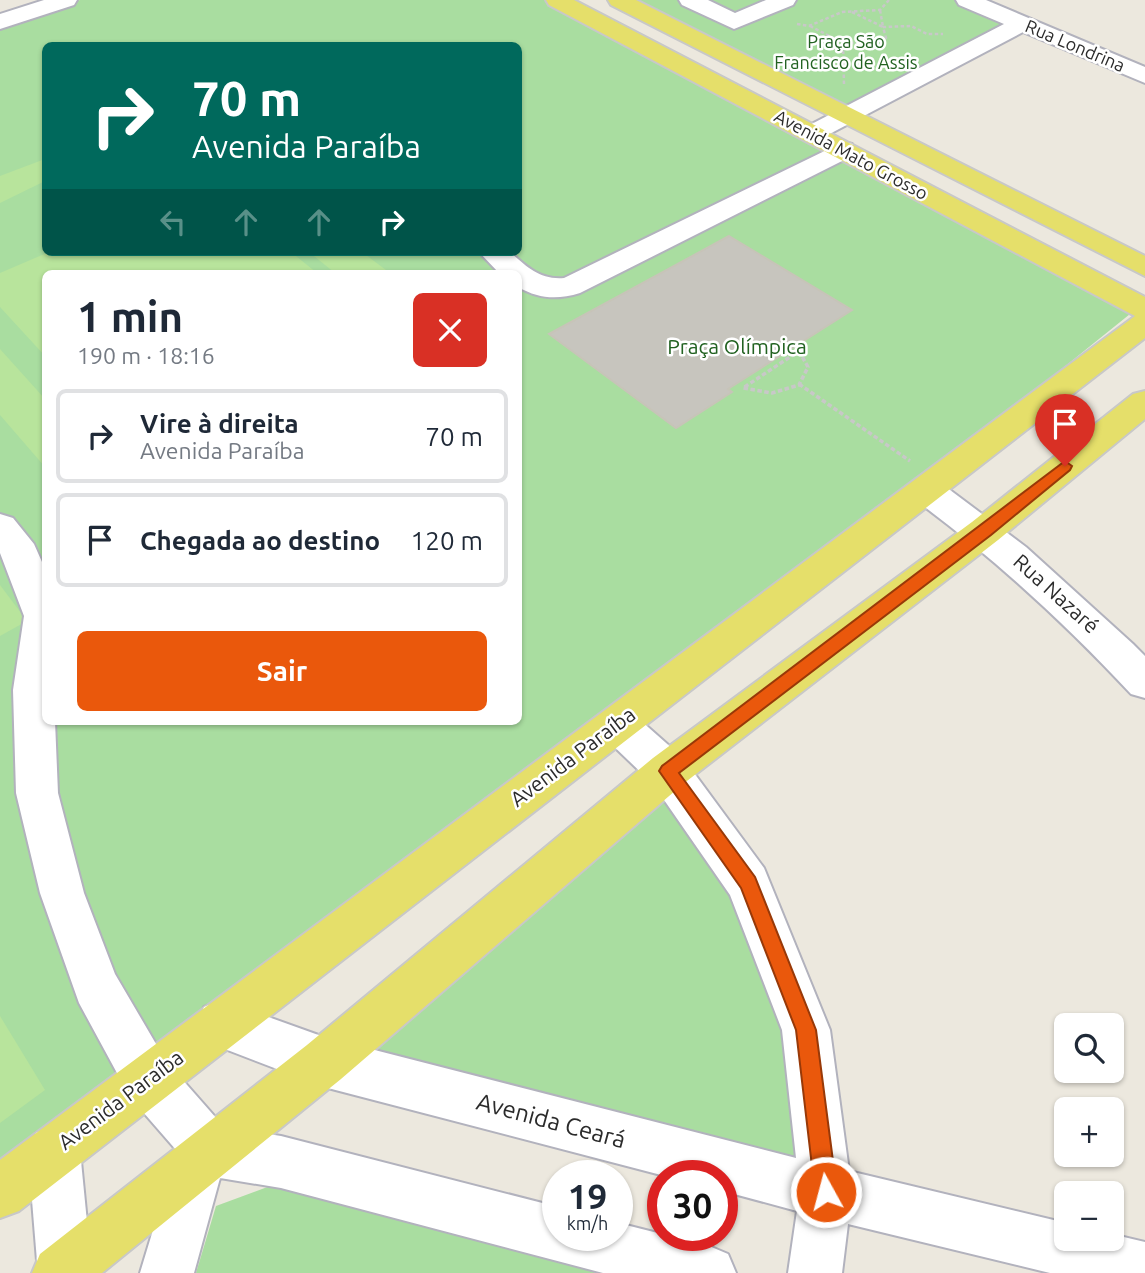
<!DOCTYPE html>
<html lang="pt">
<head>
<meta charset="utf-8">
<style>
  body { margin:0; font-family:Ubuntu,sans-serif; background:#f2f2f3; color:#1f2937; height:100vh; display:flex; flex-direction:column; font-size:26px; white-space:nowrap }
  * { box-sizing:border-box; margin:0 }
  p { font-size:23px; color:#747a83 }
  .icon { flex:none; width:38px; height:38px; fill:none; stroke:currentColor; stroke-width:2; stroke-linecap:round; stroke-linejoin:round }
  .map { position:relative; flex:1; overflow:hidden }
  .sheet { position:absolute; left:42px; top:270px; width:480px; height:455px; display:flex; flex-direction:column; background:#fff; border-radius:10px; box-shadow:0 2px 5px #0004 }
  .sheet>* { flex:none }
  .guide { position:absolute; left:42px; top:42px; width:480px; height:214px; border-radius:10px; box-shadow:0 2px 5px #0004; background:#00695c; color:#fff; overflow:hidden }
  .fabs { position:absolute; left:1054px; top:1013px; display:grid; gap:14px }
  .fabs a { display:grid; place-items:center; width:70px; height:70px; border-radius:10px; background:#fff; box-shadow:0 2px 5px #0004; font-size:35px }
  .speed { position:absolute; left:542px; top:1160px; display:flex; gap:14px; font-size:35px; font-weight:700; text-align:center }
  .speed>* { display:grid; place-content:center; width:91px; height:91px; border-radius:50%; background:#fff; box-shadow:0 2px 5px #0004; line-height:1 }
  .speed small { font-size:18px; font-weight:400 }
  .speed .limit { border:10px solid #d22; background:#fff; color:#111 }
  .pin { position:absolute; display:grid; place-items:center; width:60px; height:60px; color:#fff; margin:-72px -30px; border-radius:50% 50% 50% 0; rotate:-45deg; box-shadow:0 0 7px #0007 }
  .pin .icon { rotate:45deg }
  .me { position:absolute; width:77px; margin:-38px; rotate:353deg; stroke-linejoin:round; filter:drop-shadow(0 0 5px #0008) }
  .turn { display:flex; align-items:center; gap:24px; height:147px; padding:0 35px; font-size:32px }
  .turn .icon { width:91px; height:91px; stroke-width:2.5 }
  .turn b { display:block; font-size:49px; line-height:60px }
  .lanes { display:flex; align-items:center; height:66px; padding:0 35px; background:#0003; justify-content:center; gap:35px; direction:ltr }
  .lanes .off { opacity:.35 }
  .round { display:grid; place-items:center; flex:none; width:74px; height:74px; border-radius:10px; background:#f2f2f3 }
  .head { display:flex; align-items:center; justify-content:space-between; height:119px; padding:0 35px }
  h1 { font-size:42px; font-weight:700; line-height:52px }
  .cta { display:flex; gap:14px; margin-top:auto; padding:14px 35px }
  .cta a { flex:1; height:80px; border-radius:10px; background:#ea580c; color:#fff; font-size:28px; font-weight:700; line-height:80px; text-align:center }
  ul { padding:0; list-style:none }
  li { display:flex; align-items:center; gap:21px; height:94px; margin:0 14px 10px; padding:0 21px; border:4px solid #e0e1e3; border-radius:10px }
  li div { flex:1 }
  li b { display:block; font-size:26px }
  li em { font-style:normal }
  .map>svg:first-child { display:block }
  .green { fill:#a9dda0; fill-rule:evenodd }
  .pitch { fill:#b8e49c }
  .building { fill:#c7c5be; stroke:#c7c4b8; stroke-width:2 }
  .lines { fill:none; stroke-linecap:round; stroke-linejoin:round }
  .minor-casing { stroke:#b2b2bd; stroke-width:4 }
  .major-casing { stroke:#c8c8c8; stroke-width:4 }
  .path-far1 { stroke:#c8c8c8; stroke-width:2.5; stroke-dasharray:3.5 2.5; stroke-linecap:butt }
  .path { stroke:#c8c8c8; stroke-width:3.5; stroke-dasharray:4.5 2.5; stroke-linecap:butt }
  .minor { fill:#fff; fill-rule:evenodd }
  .major { fill:#e5df6a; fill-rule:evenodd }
  .route { fill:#ea580c; stroke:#983908; stroke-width:2 }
  .labels { text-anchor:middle; stroke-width:5; stroke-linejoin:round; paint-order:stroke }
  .far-park-label { font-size:18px; fill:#226221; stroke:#fff }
  .far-street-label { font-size:18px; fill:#2b2b2b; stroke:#fff }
  .park-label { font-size:21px; fill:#226221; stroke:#fff }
  .street-label { font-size:21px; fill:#2b2b2b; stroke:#fff }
  .near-street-label { font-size:24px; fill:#2b2b2b; stroke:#fff }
</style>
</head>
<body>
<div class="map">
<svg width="1145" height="1273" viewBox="0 0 1145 1273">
  <rect width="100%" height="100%" fill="#ece8de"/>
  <g class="green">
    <path d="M80 0H547L1135 310 955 455 0 1181V26ZM46 46H518V252H46ZM46 273H518V721H46Z"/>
    <polygon points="629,0 960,0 1008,22 847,111"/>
    <polygon points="671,792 735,884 791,1023 804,1162 368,1053"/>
    <polygon points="289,1179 597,1273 196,1273 216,1206"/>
  </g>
  <g class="pitch">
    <polygon points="45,159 45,181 0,203 0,176"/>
    <polygon points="49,252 291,252 317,273 46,273 45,356 0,307 0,273"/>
    <polygon points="309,252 362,252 390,273 335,273"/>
    <polygon points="0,349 45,399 45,467 0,415"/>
    <polygon points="0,585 27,621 0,636"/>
    <polygon points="0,1016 45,1090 0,1123"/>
  </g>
  <polygon class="building" points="729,236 852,310 728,389 732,392 676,428 549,334"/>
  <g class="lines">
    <g class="minor-casing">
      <g id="minor">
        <polygon points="44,0 77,0 74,5 0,29 0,14"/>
        <polygon points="679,0 708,0 735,13 766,0 796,0 793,5 734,29 682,5"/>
        <polygon points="956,0 986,0 1145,67 1145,83 1023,32 820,139 802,139 798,134 802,129 1004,24 959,5"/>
        <path d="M843 142 852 144 856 150 852 156 580 293C557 300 539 299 518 287V273H499L479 252H510C527 267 540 280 564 278Z"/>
        <path d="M926 477 938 481 1026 547 1133 644 1145 656V698L1131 694C1064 622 993 557 914 499L909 490 914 481Z"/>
        <polygon points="0,514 13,518 34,544 46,571 46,721 55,721 58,793 84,893 115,974 166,1061 224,1127 281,1136 558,1207 558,1236 618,1236 618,1223 709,1246 728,1254 736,1273 603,1273 281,1188 220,1178 194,1273 140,1273 177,1151 130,1097 79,1003 40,893 16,793 13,690 24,616 0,553"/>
        <polygon points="617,707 631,712 683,758 764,868 830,1030 849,1171 1066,1223 1066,1239 1111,1239 1111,1234 1145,1242 1145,1273 1050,1273 848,1224 842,1273 788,1273 797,1211 723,1191 723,1176 665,1176 324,1087 204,1041 197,1024 204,1007 221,1000 324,1037 796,1158 782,1030 730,895 653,784 603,736 597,724 603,712"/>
        <polygon points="54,1125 72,1133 80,1151 92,1273 38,1273 28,1151 36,1133"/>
      </g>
    </g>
    <g class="major-casing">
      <g id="major">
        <polygon points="546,0 574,0 1145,297 1145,338 19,1211 0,1218 0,1160 1135,316 549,5"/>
        <polygon points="608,0 636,0 1145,256 1145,276 611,5"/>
        <polygon points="1145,391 1145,419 998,540 683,784 341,1079 102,1273 32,1273 40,1254 307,1045 653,758 972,522 1133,394"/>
      </g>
    </g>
    <g class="path-far1">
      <polyline points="852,12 883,27 880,10"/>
      <polyline points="797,24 809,26 842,12 880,10 889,0"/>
      <polyline points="810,26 843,43"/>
      <polyline points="844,84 843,43 873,43 886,38 883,27 911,26 927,34 943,34"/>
    </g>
    <g class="path">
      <polygon points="799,351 808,367 799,385 772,393 743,388"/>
      <polyline points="799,384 910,461"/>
    </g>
    <use href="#minor" class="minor"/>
    <use href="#major" class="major"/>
  </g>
  <polygon class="route" points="1065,461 1072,466 1070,470 991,535 679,773 755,877 816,1030 837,1192 834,1200 826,1203 818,1200 815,1192 796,1030 741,888 659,771 662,766"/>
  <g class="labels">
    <g class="far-park-label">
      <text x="846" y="48">Praça São<tspan x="846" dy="21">Francisco de Assis</tspan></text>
    </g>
    <g class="far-street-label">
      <text transform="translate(1075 46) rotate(23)" y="6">Rua Londrina</text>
      <text transform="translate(851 155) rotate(28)" y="6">Avenida Mato Grosso</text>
    </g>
    <g class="park-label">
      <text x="737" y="354">Praça Olímpica</text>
    </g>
    <g class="street-label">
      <text transform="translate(1056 594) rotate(42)" y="7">Rua Nazaré</text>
      <text transform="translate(573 757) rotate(-37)" y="7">Avenida Paraíba</text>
      <text transform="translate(121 1100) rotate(-37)" y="7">Avenida Paraíba</text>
    </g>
    <g class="near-street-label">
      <text transform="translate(551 1121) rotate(15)" y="8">Avenida Ceará</text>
    </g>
  </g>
</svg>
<div class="fabs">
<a><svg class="icon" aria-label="search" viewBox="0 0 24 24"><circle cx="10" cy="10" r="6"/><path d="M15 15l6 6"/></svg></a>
<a>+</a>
<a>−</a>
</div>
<div class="speed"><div>19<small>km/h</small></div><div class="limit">30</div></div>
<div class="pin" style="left:1065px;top:466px;background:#d93025"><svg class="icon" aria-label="arrive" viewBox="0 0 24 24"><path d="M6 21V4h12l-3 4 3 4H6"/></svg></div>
<svg class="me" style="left:826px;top:1192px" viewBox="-20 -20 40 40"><circle r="17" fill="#ea580c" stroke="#fff" stroke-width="3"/><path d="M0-11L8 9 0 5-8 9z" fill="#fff"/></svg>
<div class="guide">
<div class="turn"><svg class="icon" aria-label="right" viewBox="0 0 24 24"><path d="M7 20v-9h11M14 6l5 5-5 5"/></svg><div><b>70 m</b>Avenida Paraíba</div></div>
<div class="lanes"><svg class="icon off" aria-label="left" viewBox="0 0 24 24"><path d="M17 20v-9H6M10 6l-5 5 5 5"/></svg><svg class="icon off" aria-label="ahead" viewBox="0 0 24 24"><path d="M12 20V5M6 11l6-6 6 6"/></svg><svg class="icon off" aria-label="ahead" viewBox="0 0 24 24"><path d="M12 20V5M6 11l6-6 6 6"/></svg><svg class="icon" aria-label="right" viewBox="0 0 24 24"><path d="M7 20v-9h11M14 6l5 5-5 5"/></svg></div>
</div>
<section class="sheet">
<div class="head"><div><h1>1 min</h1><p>190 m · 18:16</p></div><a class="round" style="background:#d93025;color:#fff"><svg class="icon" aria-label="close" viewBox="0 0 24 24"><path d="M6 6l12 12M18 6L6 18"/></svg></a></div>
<ul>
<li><svg class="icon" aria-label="right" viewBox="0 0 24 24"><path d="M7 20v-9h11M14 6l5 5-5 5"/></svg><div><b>Vire à direita</b><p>Avenida Paraíba</p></div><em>70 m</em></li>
<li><svg class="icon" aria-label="arrive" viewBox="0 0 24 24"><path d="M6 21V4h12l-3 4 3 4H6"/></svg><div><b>Chegada ao destino</b></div><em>120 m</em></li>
</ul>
<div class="cta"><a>Sair</a></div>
</section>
</div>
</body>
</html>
